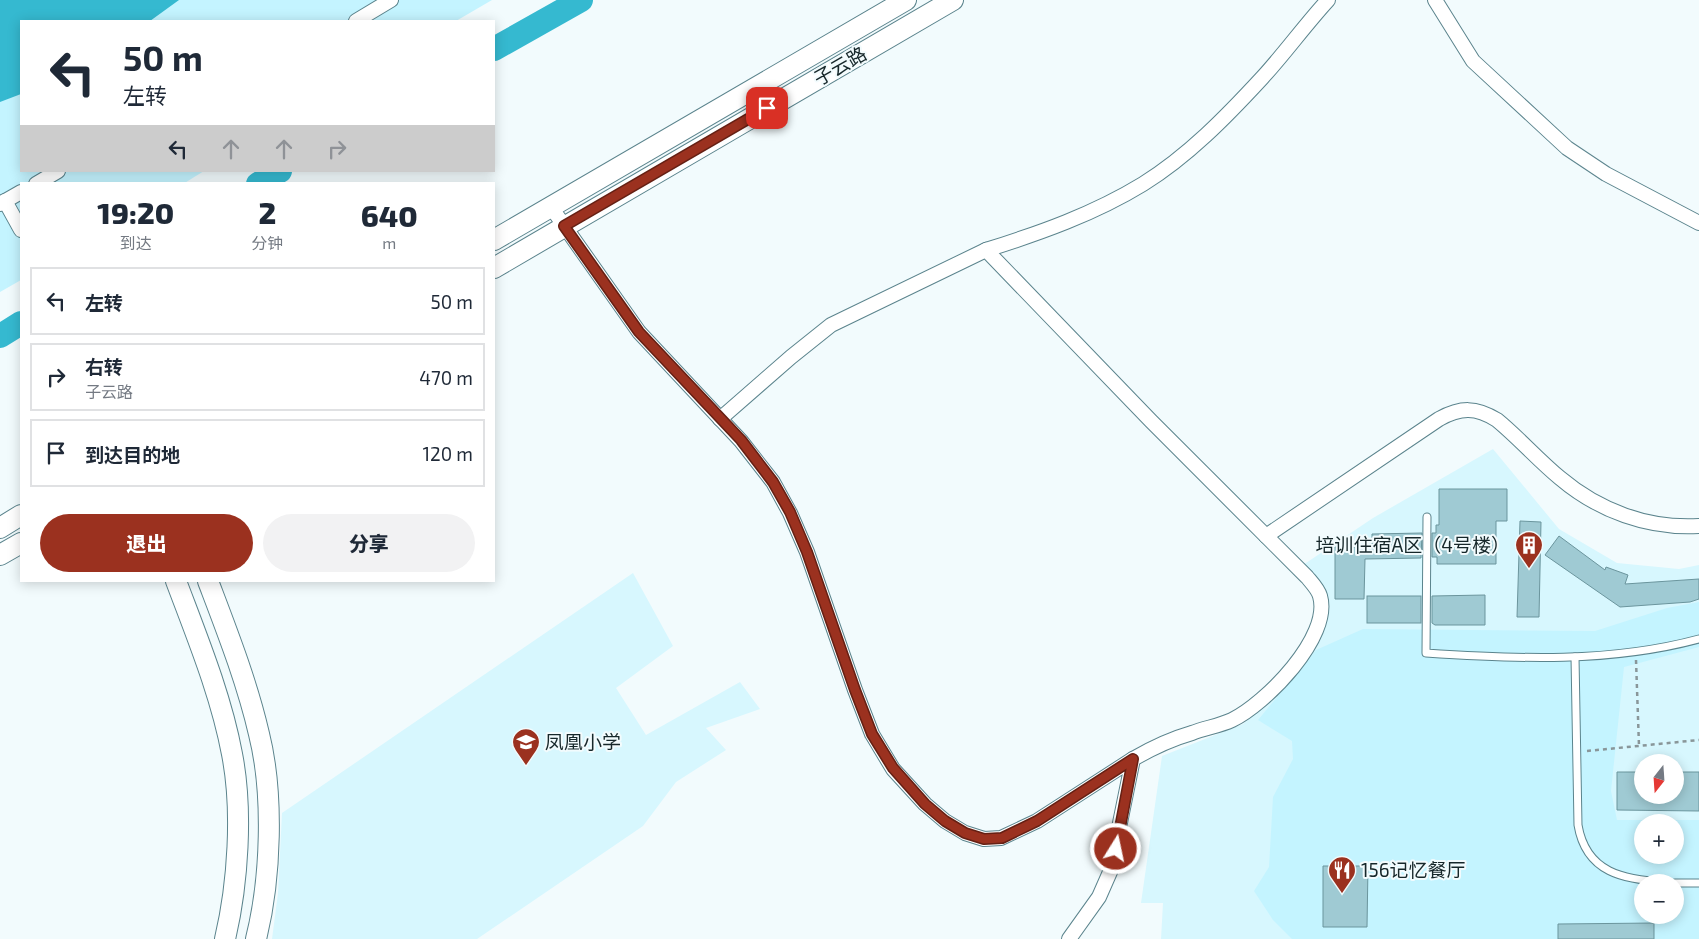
<!DOCTYPE html>
<html lang="zh">
<head>
<meta charset="utf-8">
<style>
  body { margin:0; font-family:"Exo 2","Noto Sans SC",sans-serif; background:#f2f2f3; color:#1f2937; height:100vh; display:flex; flex-direction:column; font-size:19px; white-space:nowrap }
  * { box-sizing:border-box; margin:0 }
  p { font-size:16px; color:#747a83 }
  .icon { flex:none; width:28px; height:28px; fill:none; stroke:currentColor; stroke-width:2; stroke-linecap:round; stroke-linejoin:round }
  .map { position:relative; flex:1; overflow:hidden }
  .drawer { position:absolute; left:20px; top:182px; width:475px; height:400px; display:flex; flex-direction:column; background:#fff; border-radius:0px; box-shadow:0 2px 12px #0003 }
  .drawer>* { flex:none }
  .banner { position:absolute; left:20px; top:20px; width:475px; height:152px; border-radius:0px; box-shadow:0 2px 12px #0003; background:#fff; color:#1f2937; overflow:hidden }
  .needle { width:32px; rotate:197deg }
  .buttons { position:absolute; left:1634px; top:754px; display:grid; gap:10px }
  .buttons a { display:grid; place-items:center; width:50px; height:50px; border-radius:50%; background:#fff; box-shadow:0 2px 12px #0003; font-size:25px }
  .pin { position:absolute; display:grid; place-items:center; width:42px; height:42px; color:#fff; margin:-21px; border-radius:10px; box-shadow:0 2px 8px #0006 }
  .me { position:absolute; width:55px; margin:-28px; rotate:10deg; stroke-linejoin:round; filter:drop-shadow(0 0 4px #0008) }
  .turn { display:flex; align-items:center; gap:18px; height:105px; padding:0 20px; font-size:22px }
  .turn .icon { width:65px; height:65px; stroke-width:2.5 }
  .turn b { display:block; font-size:35px; line-height:42px }
  .lanes { display:flex; align-items:center; height:48px; padding:0 20px; background:#0003; justify-content:center; gap:25px; direction:ltr }
  .lanes .off { opacity:.35 }
  .eta { display:flex; justify-content:space-evenly; align-items:center; height:85px; text-align:center }
  .eta b { font-size:30px; font-weight:800; line-height:35px }
  .cta { display:flex; gap:10px; margin-top:auto; padding:10px 20px }
  .cta a { flex:1; height:58px; border-radius:30px; background:#9b311f; color:#fff; font-size:20px; font-weight:800; line-height:58px; text-align:center }
  .cta a+a { background:#f2f2f3; color:#1f2937 }
  ul { padding:0; list-style:none }
  li { display:flex; align-items:center; gap:15px; height:68px; margin:0 10px 8px; padding:0 10px; border:2px solid #e0e1e3; border-radius:0px }
  li div { flex:1 }
  li b { display:block; font-size:19px }
  li em { font-style:normal }
  .map>svg:first-child { display:block }
  .built { fill:#d7f7fe; fill-rule:evenodd }
  .green { fill:#c4f4ff; fill-rule:evenodd }
  .water { fill:#35b9d0 }
  .lines { fill:none; stroke-linecap:round; stroke-linejoin:round }
  .river { stroke:#35b9d0; stroke-width:24 }
  .building { fill:#9fcad3; stroke:#6b959d }
  .service-casing { stroke:#5b848d; stroke-width:9 }
  .minor-casing { stroke:#5b848d; stroke-width:16 }
  .secondary-casing { stroke:#5b848d; stroke-width:22 }
  .path { stroke:#899699; stroke-width:2.5; stroke-dasharray:4 4; stroke-linecap:butt }
  .service { stroke:#fff; stroke-width:7 }
  .minor { stroke:#fff; stroke-width:14 }
  .secondary { stroke:#fff; stroke-width:20 }
  .route-casing { stroke:#652014; stroke-width:12 }
  .route { stroke:#9b311f; stroke-width:9 }
  .labels { text-anchor:middle; stroke-width:4; stroke-linejoin:round; paint-order:stroke }
  .street-label { font-size:19px; fill:#16272a; stroke:#f2fbfd }
  .poi-label { font-size:19px; fill:#16272a; stroke:#f2fbfd; text-anchor:start }
</style>
</head>
<body>
<div class="map">
<svg width="1699" height="939" viewBox="0 0 1699 939">
  <rect width="100%" height="100%" fill="#f2fbfd"/>
  <g class="built">
    <path d="M1493 449 1559 529 1617 563 1679 569 1699 565V939H1161L1163 903H1141L1162 756 1243 724 1260 709 1325 614 1303 565 1373 518ZM1642 762H1675V795H1642ZM1642 822H1675V855H1642ZM1642 882H1675V915H1642Z"/>
    <polygon points="633,573 673,646 616,688 646,735 740,682 760,709 706,728 726,750 676,782 643,826 477,939 272,939 278,893 282,813"/>
  </g>
  <g class="green">
    <polygon points="0,0 492,0 456,21 21,21 21,171 204,171 183,184 21,184 21,280 0,292"/>
    <path d="M1699 602V647L1624 667 1611 791 1617 820H1699V939H1292L1273 920 1254 891 1269 867 1273 797 1293 759 1292 741 1258 720 1316 650 1363 629 1595 631 1667 608ZM1642 822H1675V855H1642ZM1642 882H1675V915H1642Z"/>
  </g>
  <polygon class="water" points="0,0 179,0 150,21 21,21 21,94 0,102"/>
  <g class="lines">
    <g class="river">
      <polyline points="494,49 581,0"/>
      <polyline points="258,184 280,171"/>
      <polyline points="0,336 21,323"/>
    </g>
  </g>
  <g class="building">
    <polygon points="1439,489 1507,489 1507,521 1496,521 1496,564 1437,564 1437,557 1432,557 1432,533 1436,533 1436,525 1439,525"/>
    <polygon points="1520,521 1541,522 1539,617 1517,617"/>
    <polygon points="1422,533 1421,558 1365,559 1364,599 1335,599 1335,547 1372,548 1372,534"/>
    <polygon points="1559,536 1605,570 1606,567 1628,575 1625,584 1699,579 1699,599 1690,602 1620,607 1545,555"/>
    <polygon points="1485,595 1485,625 1435,625 1432,623 1432,596"/>
    <rect x="1367" y="596" width="54" height="27"/>
    <polygon points="1617,772 1642,772 1642,795 1675,795 1675,772 1699,772 1699,811 1617,810"/>
    <polygon points="1323,866 1368,866 1367,927 1323,927"/>
    <polygon points="1654,923 1654,939 1558,939 1558,924"/>
  </g>
  <g class="lines">
    <g class="service-casing">
      <g id="service">
        <path d="M1427 517 1426 653C1518 659 1610 663 1699 639"/>
        <path d="M1575 657 1578 825C1586 873 1624 880 1666 882"/>
        <polyline points="1675,883 1699,883"/>
      </g>
    </g>
    <g class="minor-casing">
      <g id="minor">
        <polyline points="1435,0 1473,61 1567,148 1606,174 1699,223"/>
        <polyline points="356,21 391,0"/>
        <polyline points="36,184 58,171"/>
        <polyline points="5,201 21,230"/>
        <polyline points="0,204 21,192"/>
        <polyline points="551,207 639,332 741,441 773,482 790,513 807,552 855,690 872,734 893,769 925,804 945,821 965,833 984,839 1001,838 1037,821 1133,759 1110,872 1099,897 1069,939"/>
        <path d="M986 250C1040 233 1094 214 1143 184 1188 156 1226 117 1262 78 1285 53 1305 25 1328 0"/>
        <path d="M720 419 791 357 831 325 986 250 1151 421 1307 577C1312 583 1318 589 1320 596 1332 637 1265 704 1232 720 1219 726 1205 728 1192 733 1171 739 1152 748 1133 759"/>
        <path d="M1266 536 1439 419C1461 407 1476 407 1497 420 1519 438 1538 460 1560 478 1599 511 1648 529 1699 526"/>
      </g>
    </g>
    <g class="secondary-casing">
      <g id="secondary">
        <polyline points="494,240 906,0"/>
        <polyline points="494,268 953,0"/>
        <polyline points="0,528 21,515"/>
        <polyline points="0,555 21,543"/>
        <path d="M176 581C197 637 221 695 232 754 243 810 238 884 225 939"/>
        <path d="M208 581C227 631 247 682 259 734 274 794 271 879 256 939"/>
      </g>
    </g>
    <g class="path">
      <polyline points="1636,660 1639,746"/>
      <polyline points="1587,751 1699,740"/>
    </g>
    <use href="#service" class="service"/>
    <use href="#minor" class="minor"/>
    <use href="#secondary" class="secondary"/>
  </g>
  <g class="lines">
    <g class="route-casing">
      <polyline id="route" points="767,108 564,226 639,332 741,440 773,482 790,512 807,552 855,690 872,734 893,768 925,804 945,821 965,833 984,839 1002,838 1037,821 1133,759 1116,849"/>
    </g>
    <use href="#route" class="route"/>
  </g>
  <defs>
    <g id="building-pin" transform="scale(1.4375)"><path d="M0 17L-7.5 6A9.5 9.5 0 1 1 7.5 6Z" fill="#9b311f" stroke="#f2fbfd"/><path d="M-4-6H4V6H1V3H-1V6H-4ZM-2.5-4.3h1.7v1.8h-1.7ZM.8-4.3h1.7v1.8H.8ZM-2.5-1h1.7V.8h-1.7ZM.8-1h1.7V.8H.8Z" fill="#fff"/></g>
    <g id="school-pin" transform="scale(1.4375)"><path d="M0 17L-7.5 6A9.5 9.5 0 1 1 7.5 6Z" fill="#9b311f" stroke="#f2fbfd"/><path d="M0-5L7-2L0 1L-7-2ZM-4 1L0 2.5L4 1V4Q0 6-4 4Z" fill="#fff"/></g>
    <g id="restaurant-pin" transform="scale(1.4375)"><path d="M0 17L-7.5 6A9.5 9.5 0 1 1 7.5 6Z" fill="#9b311f" stroke="#f2fbfd"/><path d="M-5-6h1v4h1v-4h1v4h1v-4h1v5L-1.5 .5V6h-2V.5L-5-1ZM5-6V6H3V1.5H1.5Q1.5-4 5-6Z" fill="#fff"/></g>
  </defs>
  <g fill-rule="evenodd">
    <use href="#building-pin" x="1529" y="545"/>
    <use href="#school-pin" x="526" y="742"/>
    <use href="#restaurant-pin" x="1342" y="870"/>
  </g>
  <g class="labels">
    <g class="street-label">
      <text transform="translate(840 66) rotate(-30)" y="7">子云路</text>
    </g>
    <g class="poi-label">
      <text x="1510" y="552" text-anchor="end">培训住宿A区（4号楼）</text>
      <text x="545" y="749">凤凰小学</text>
      <text x="1361" y="877">156记忆餐厅</text>
    </g>
  </g>
</svg>
<div class="buttons">
<a><svg class="needle" viewBox="-14 -14 28 28"><path d="M0-13l5 13h-10z" fill="#e53935"/><path d="M0 13l5-13h-10z" fill="#747a83"/></svg></a>
<a>+</a>
<a>−</a>
</div>
<div class="pin" style="left:767px;top:108px;background:#d93025"><svg class="icon" aria-label="arrive" viewBox="0 0 24 24"><path d="M6 21V4h12l-3 4 3 4H6"/></svg></div>
<svg class="me" style="left:1116px;top:849px" viewBox="-20 -20 40 40"><circle r="17" fill="#9b311f" stroke="#fff" stroke-width="3"/><path d="M0-11L8 9 0 5-8 9z" fill="#fff"/></svg>
<div class="banner">
<div class="turn"><svg class="icon" aria-label="left" viewBox="0 0 24 24"><path d="M17 20v-9H6M10 6l-5 5 5 5"/></svg><div><b>50 m</b>左转</div></div>
<div class="lanes"><svg class="icon" aria-label="left" viewBox="0 0 24 24"><path d="M17 20v-9H6M10 6l-5 5 5 5"/></svg><svg class="icon off" aria-label="ahead" viewBox="0 0 24 24"><path d="M12 20V5M6 11l6-6 6 6"/></svg><svg class="icon off" aria-label="ahead" viewBox="0 0 24 24"><path d="M12 20V5M6 11l6-6 6 6"/></svg><svg class="icon off" aria-label="right" viewBox="0 0 24 24"><path d="M7 20v-9h11M14 6l5 5-5 5"/></svg></div>
</div>
<section class="drawer">
<div class="eta">
<div><b>19:20</b><p>到达</p></div>
<div><b>2</b><p>分钟</p></div>
<div><b>640</b><p>m</p></div>
</div>
<ul>
<li><svg class="icon" aria-label="left" viewBox="0 0 24 24"><path d="M17 20v-9H6M10 6l-5 5 5 5"/></svg><div><b>左转</b></div><em>50 m</em></li>
<li><svg class="icon" aria-label="right" viewBox="0 0 24 24"><path d="M7 20v-9h11M14 6l5 5-5 5"/></svg><div><b>右转</b><p>子云路</p></div><em>470 m</em></li>
<li><svg class="icon" aria-label="arrive" viewBox="0 0 24 24"><path d="M6 21V4h12l-3 4 3 4H6"/></svg><div><b>到达目的地</b></div><em>120 m</em></li>
</ul>
<div class="cta"><a>退出</a><a>分享</a></div>
</section>
</div>
</body>
</html>
